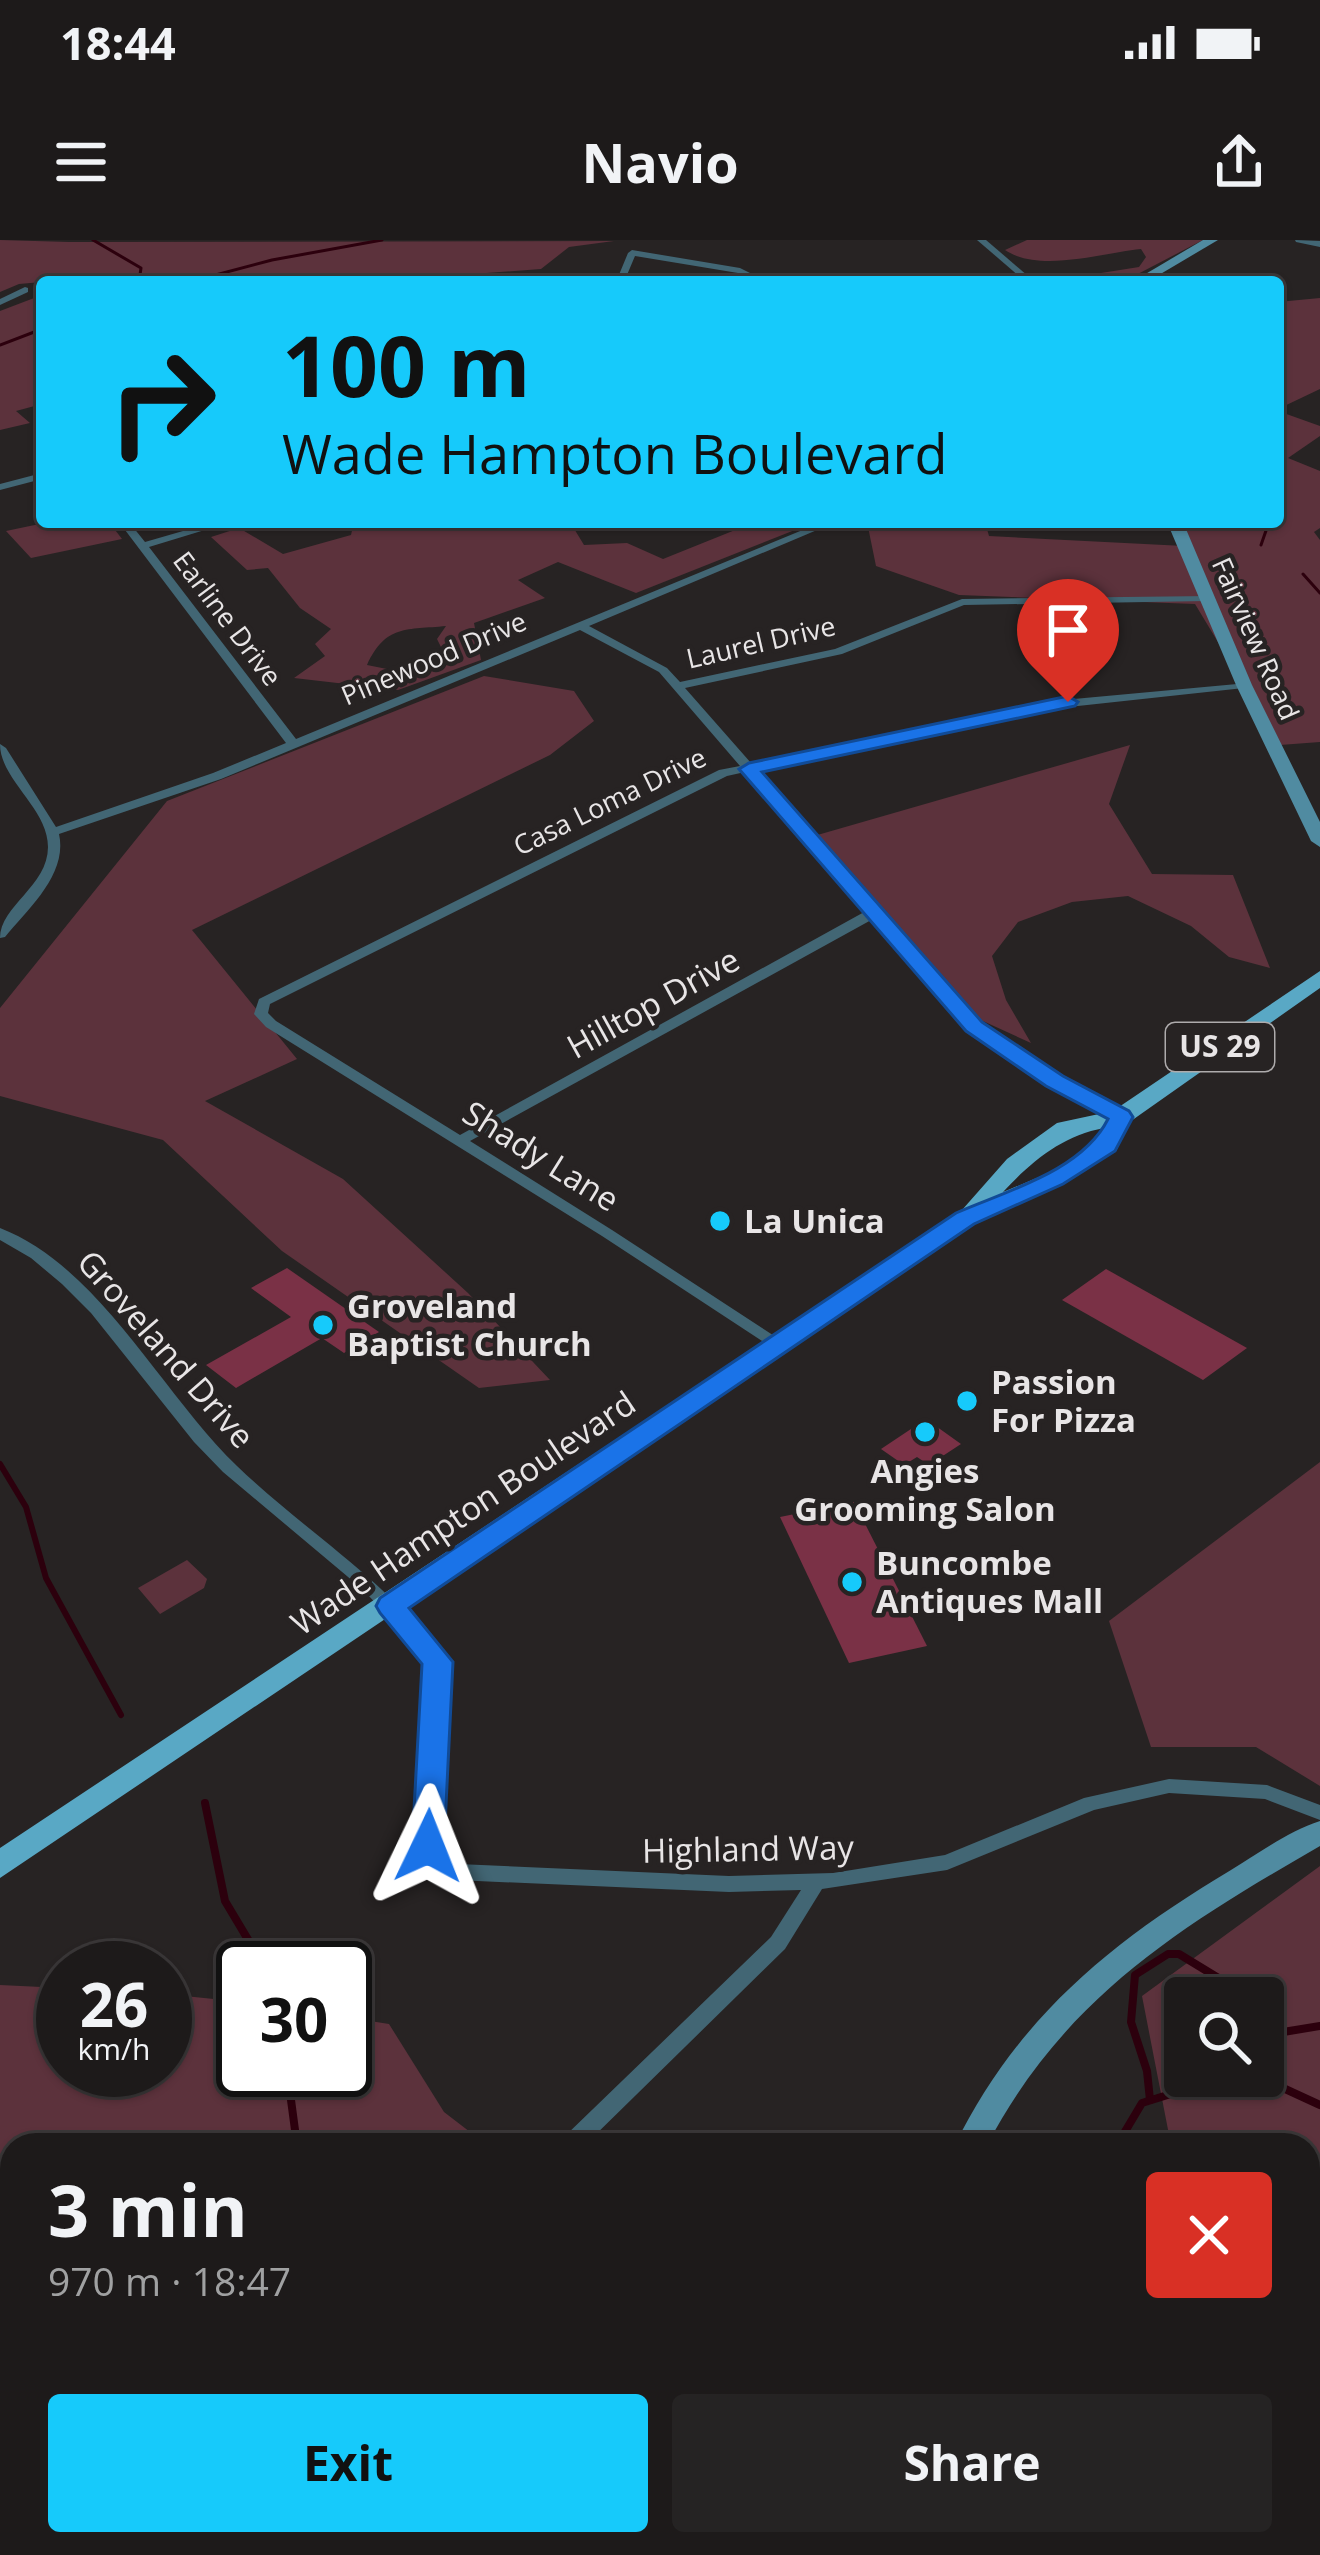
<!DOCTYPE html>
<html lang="en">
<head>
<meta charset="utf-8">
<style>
  body { margin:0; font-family:"Open Sans",sans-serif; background:#252323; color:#f1f3f6; height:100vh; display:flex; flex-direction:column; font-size:45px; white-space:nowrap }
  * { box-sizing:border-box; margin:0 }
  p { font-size:39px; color:#a0a1a2 }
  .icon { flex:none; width:66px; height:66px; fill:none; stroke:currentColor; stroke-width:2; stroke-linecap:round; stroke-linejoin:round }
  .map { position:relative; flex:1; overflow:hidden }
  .sheet { position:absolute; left:0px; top:1893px; width:1320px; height:423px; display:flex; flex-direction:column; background:#1d1a1a; border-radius:36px 36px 0 0; box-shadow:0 3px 9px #0004,0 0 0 3px #3b3839 }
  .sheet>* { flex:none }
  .banner { position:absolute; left:36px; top:36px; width:1248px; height:252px; border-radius:12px; box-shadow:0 3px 9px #0004,0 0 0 3px #3b3839; background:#16cafb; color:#111; overflow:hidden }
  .controls { position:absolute; left:1164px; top:1737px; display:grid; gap:24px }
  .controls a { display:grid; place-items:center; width:120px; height:120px; border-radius:12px; background:#1d1a1a; box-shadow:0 3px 9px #0004,0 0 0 3px #3b3839; font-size:60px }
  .speed { position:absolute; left:36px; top:1701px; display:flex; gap:24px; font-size:60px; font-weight:700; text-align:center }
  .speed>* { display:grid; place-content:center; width:156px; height:156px; border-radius:50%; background:#1d1a1a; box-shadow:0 3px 9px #0004,0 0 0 3px #3b3839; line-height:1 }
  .speed small { font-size:30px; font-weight:400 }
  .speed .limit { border:6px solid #111; border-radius:18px; background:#fff; color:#111 }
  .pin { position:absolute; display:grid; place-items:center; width:102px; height:102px; color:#fff; margin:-123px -51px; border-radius:50% 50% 50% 0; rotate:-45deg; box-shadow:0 0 12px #0007 }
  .pin .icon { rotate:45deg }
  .me { position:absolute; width:132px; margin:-66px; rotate:2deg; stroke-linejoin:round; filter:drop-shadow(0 0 9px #0008) }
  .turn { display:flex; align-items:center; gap:42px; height:252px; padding:0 48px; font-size:54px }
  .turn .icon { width:156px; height:156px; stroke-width:2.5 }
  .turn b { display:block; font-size:84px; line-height:102px }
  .round { display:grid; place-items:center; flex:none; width:126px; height:126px; border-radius:12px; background:#252323 }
  .head { display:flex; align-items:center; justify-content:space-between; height:204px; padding:0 48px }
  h1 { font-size:72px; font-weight:700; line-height:90px }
  .button { display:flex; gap:24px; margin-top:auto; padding:24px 48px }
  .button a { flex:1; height:138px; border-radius:12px; background:#16cafb; color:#111; font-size:48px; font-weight:700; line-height:138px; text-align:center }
  .button a+a { background:#252323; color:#f1f3f6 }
  .status { display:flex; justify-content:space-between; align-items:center; height:84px; padding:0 60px; background:#1d1a1a; direction:ltr }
  .status svg { height:33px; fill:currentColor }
  header { display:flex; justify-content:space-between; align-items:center; height:156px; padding:0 48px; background:#1d1a1a; font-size:54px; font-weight:700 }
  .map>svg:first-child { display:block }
  .green { fill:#5c323c; fill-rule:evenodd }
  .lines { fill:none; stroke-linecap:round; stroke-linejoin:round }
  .stream-far2 { stroke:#2c000d; stroke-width:3 }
  .stream-far1 { stroke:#2c000d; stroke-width:6 }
  .stream { stroke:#2c000d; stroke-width:8 }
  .building { fill:#7a3146 }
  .street { fill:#426674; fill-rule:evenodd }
  .secondary { fill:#508ba1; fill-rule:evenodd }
  .primary { fill:#59a8c5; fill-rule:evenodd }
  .route { fill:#1a73e8; stroke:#114b97; stroke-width:3 }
  .poi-dot { fill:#16cafb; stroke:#272323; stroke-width:4.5 }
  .labels { text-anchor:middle; stroke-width:9; stroke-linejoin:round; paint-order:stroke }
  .far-street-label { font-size:27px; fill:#e8e5e6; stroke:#272323 }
  .shield { fill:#272323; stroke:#aeabac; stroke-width:3 }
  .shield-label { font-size:30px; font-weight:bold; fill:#e8e5e6 }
  .street-label { font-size:33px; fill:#e8e5e6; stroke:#272323 }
  .poi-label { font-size:33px; font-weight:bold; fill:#e8e5e6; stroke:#272323; text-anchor:start }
</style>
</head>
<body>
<div class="status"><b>18:44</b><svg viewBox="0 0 49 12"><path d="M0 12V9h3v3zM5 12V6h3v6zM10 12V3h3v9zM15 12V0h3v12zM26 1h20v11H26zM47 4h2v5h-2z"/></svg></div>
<header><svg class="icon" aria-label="menu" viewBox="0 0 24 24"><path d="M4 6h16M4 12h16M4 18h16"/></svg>Navio<svg class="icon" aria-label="share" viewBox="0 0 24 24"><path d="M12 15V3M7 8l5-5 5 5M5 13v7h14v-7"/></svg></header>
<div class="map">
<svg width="1320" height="2315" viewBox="0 0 1320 2315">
  <rect width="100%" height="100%" fill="#272323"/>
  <g class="green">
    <polygon points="0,0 69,2 614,1 569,7 541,29 473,34 464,42 42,42 19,44 0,52"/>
    <path d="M1027 0H1203L1134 36 1100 42 1101 33 1139 27 1146 17 1141 9C1102 13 1039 33 1005 10Z"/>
    <polygon points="42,55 42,164 16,171 30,183 0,190 0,71"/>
    <polygon points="1320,58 1320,149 1278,169 1278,62"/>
    <polygon points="1278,171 1320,186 1320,196 1288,218 1320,231 1320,288 1314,292 1320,300 1320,502 1280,505 1195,364 959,355 876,326 867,282 985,282 989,296 1184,306 1176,282 1278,282"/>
    <polygon points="49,282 109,282 122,299 31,318 6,291"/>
    <path d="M354 282H570L584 305 627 303 663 319 755 282H815L636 353 558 322 518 340 545 358 474 383 481 420 398 450 294 438 325 416 315 404 331 389 300 368 268 328 247 330 211 297 239 288 283 314 351 295ZM446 386 437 399 444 413 397 431 367 425C386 384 407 390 446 386Z"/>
    <polygon points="484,436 574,451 594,481 550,515 192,690 297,819 205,861 343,939 468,1053 550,1140 479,1148 282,1011 163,900 0,856 0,768 167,561"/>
    <polygon points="1130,505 1109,564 1152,634 1233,635 1270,728 1229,717 1191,686 1128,656 1072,662 1018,682 992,716 1006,760 1031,803 939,761 807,598"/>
    <polygon points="1320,1222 1320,1546 1256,1507 1151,1507 1109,1381"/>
    <polygon points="187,1320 207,1339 204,1348 160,1374 138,1348"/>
    <path d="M1320 1626V2315H0V1745L63 1748V1830H165V1754L243 1762V1830H345V1777L389 1784 444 1872 487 1905H12V2304H1308V1905H1171L1142 1756ZM1185 1758H1263V1836H1185Z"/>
  </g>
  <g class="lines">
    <g class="stream-far2">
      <polyline points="93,0 141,28 139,42"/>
      <polyline points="189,42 272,20 382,0"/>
      <polyline points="0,105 42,89"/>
      <polyline points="1261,305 1269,282"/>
      <polyline points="1303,334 1320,353"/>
    </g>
    <polyline class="stream-far1" points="0,1224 26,1267 46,1338 121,1475"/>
    <g class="stream">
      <polyline points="205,1563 225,1661 265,1728"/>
      <polyline points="1263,1802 1271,1794 1320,1786"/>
      <polyline points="287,1830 297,1905"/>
      <polyline points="1257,1836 1320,1865"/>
      <polyline points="1150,1860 1147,1831 1131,1782 1135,1735 1168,1714 1179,1714 1220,1739 1227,1758"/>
      <polyline points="1117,1905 1142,1863 1228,1836"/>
      <polyline points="608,2304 638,2304 646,2315"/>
      <polyline points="663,2315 671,2304"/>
    </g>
  </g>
  <g class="building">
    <polygon points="287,1028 379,1092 344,1113 322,1098 236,1148 206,1125 291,1077 251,1048"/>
    <polygon points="1106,1029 1247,1108 1203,1140 1062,1060"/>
    <polygon points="926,1179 961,1204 929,1225 917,1217 904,1225 881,1209"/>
    <polygon points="854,1262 927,1406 849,1423 780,1277"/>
  </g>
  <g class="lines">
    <g class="street">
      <polygon points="977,0 986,0 1035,42 1026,42"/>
      <polygon points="1295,0 1320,1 1320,7 1296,2"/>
      <polygon points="632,10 740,28 768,42 757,42 738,33 635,16 624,42 616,42 628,13"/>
      <polygon points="25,47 28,48 28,52 0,65 0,59"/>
      <polygon points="42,233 42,239 0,250 0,244"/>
      <path d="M119 282H129L145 302 214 282H231L149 307 296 499 822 282H836L589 386 667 428 680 442 835 409 962 359 1210 356V360L1206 361 964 365 842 414 685 448 751 523 1041 462 1248 443V447L1244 448 1041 470 756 530 979 784 1060 838 1128 877 1126 880H1116L1050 844 969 790 873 679 470 901 612 990 782 1101 784 1105 782 1109 776 1110 602 996 266 787 254 774 259 759 719 530 740 526 659 432 580 390 221 539 59 594C68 634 28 669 5 697L0 698C0 666 48 646 48 607 48 568 0 540 0 504L6 508 56 587 213 533 286 503ZM745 532 866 671 460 895 276 781 268 773 270 764 727 536Z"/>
      <path d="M0 988C99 1026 162 1154 237 1226 307 1293 384 1338 444 1417L447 1422 438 1604 445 1617 458 1624 729 1636 833 1633 945 1615 1084 1558 1169 1539 1267 1545 1320 1565V1580L1265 1559 1169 1553 1094 1570 947 1630 822 1649 785 1709 585 1905H560L563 1898 771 1697 801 1650 729 1652 455 1640 431 1627 418 1605 429 1423 410 1398 360 1347 223 1232 194 1202 91 1073 62 1044 31 1018 0 1000Z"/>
      <polygon points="1320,2046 1320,2066 1308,2068 1308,2048"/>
      <polygon points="573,2304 598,2304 593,2315 568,2315"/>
    </g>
    <g class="secondary">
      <polygon points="1203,0 1218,0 1147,42 1132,42"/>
      <polygon points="1167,282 1183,282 1252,445 1320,582 1320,607 1311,601 1236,445"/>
      <path d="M1320 1581V1606C1180 1687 1065 1757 987 1905H955C1017 1778 1112 1701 1231 1630 1259 1613 1289 1591 1320 1581Z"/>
      <polygon points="780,2304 816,2304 811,2315 775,2315"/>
    </g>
    <path class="primary" d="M1320 731V748L1131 881 1116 911 1063 944 974 983 0 1638V1608L962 970 1007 919 1057 883 1113 871ZM1104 888C1088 921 1036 938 1003 952 1032 921 1062 896 1104 888Z"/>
  </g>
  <path class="route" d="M1068 456 1078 462 1075 466 762 532 982 782 1063 836 1129 871 1133 877 1115 911 1063 944 974 984 409 1368 453 1422 444 1606 439 1615 428 1618 416 1615 412 1606 422 1424 380 1373 376 1366 380 1358 956 973C1006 951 1082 931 1108 879L1046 846 966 791 739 529 749 523Z"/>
  <g class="poi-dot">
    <circle cx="720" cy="981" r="12"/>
    <circle cx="323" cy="1085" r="12"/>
    <circle cx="967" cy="1161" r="12"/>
    <circle cx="925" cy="1192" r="12"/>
    <circle cx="852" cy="1342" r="12"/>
  </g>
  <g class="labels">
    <g class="far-street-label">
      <text transform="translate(227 379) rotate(53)" y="9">Earline Drive</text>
      <text transform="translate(1255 399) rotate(66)" y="9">Fairview Road</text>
      <text transform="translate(761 403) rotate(-13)" y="9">Laurel Drive</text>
      <text transform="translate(434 419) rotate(-23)" y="9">Pinewood Drive</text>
      <text transform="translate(610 562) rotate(-26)" y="9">Casa Loma Drive</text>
    </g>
    <rect class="shield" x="1166" y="783" width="108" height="48" rx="9"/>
    <g class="shield-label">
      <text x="1220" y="817">US 29</text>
    </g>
    <g class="street-label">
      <text transform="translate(653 763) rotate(-29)" y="12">Hilltop Drive</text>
      <text transform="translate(541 916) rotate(32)" y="12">Shady Lane</text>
      <text transform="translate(166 1109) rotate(49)" y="12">Groveland Drive</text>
      <text transform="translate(463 1273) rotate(-34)" y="12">Wade Hampton Boulevard</text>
      <text transform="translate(748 1609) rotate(-1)" y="12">Highland Way</text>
    </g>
    <g class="poi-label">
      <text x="744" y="993">La Unica</text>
      <text x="347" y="1078">Groveland<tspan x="347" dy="38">Baptist Church</tspan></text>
      <text x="991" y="1154">Passion<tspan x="991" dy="38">For Pizza</tspan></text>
      <text x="925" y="1243" text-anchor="middle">Angies<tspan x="925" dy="38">Grooming Salon</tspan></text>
      <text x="876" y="1335">Buncombe<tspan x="876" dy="38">Antiques Mall</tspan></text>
    </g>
  </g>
</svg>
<div class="controls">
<a><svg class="icon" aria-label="search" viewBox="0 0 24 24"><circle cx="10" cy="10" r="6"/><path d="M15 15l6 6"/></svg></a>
</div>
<div class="speed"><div>26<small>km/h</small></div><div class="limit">30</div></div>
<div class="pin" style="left:1068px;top:462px;background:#d93025"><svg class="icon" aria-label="arrive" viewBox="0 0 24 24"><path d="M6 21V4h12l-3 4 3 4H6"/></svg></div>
<svg class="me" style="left:428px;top:1606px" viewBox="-20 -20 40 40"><path d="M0-17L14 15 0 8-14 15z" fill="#1a73e8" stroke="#fff" stroke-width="4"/></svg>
<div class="banner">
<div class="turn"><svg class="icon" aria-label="right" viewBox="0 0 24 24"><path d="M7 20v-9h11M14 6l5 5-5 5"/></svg><div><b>100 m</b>Wade Hampton Boulevard</div></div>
</div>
<section class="sheet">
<div class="head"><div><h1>3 min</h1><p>970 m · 18:47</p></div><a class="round" style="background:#d93025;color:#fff"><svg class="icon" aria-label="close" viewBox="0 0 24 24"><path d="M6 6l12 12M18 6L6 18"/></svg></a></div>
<div class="button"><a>Exit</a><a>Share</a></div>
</section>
</div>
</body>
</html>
